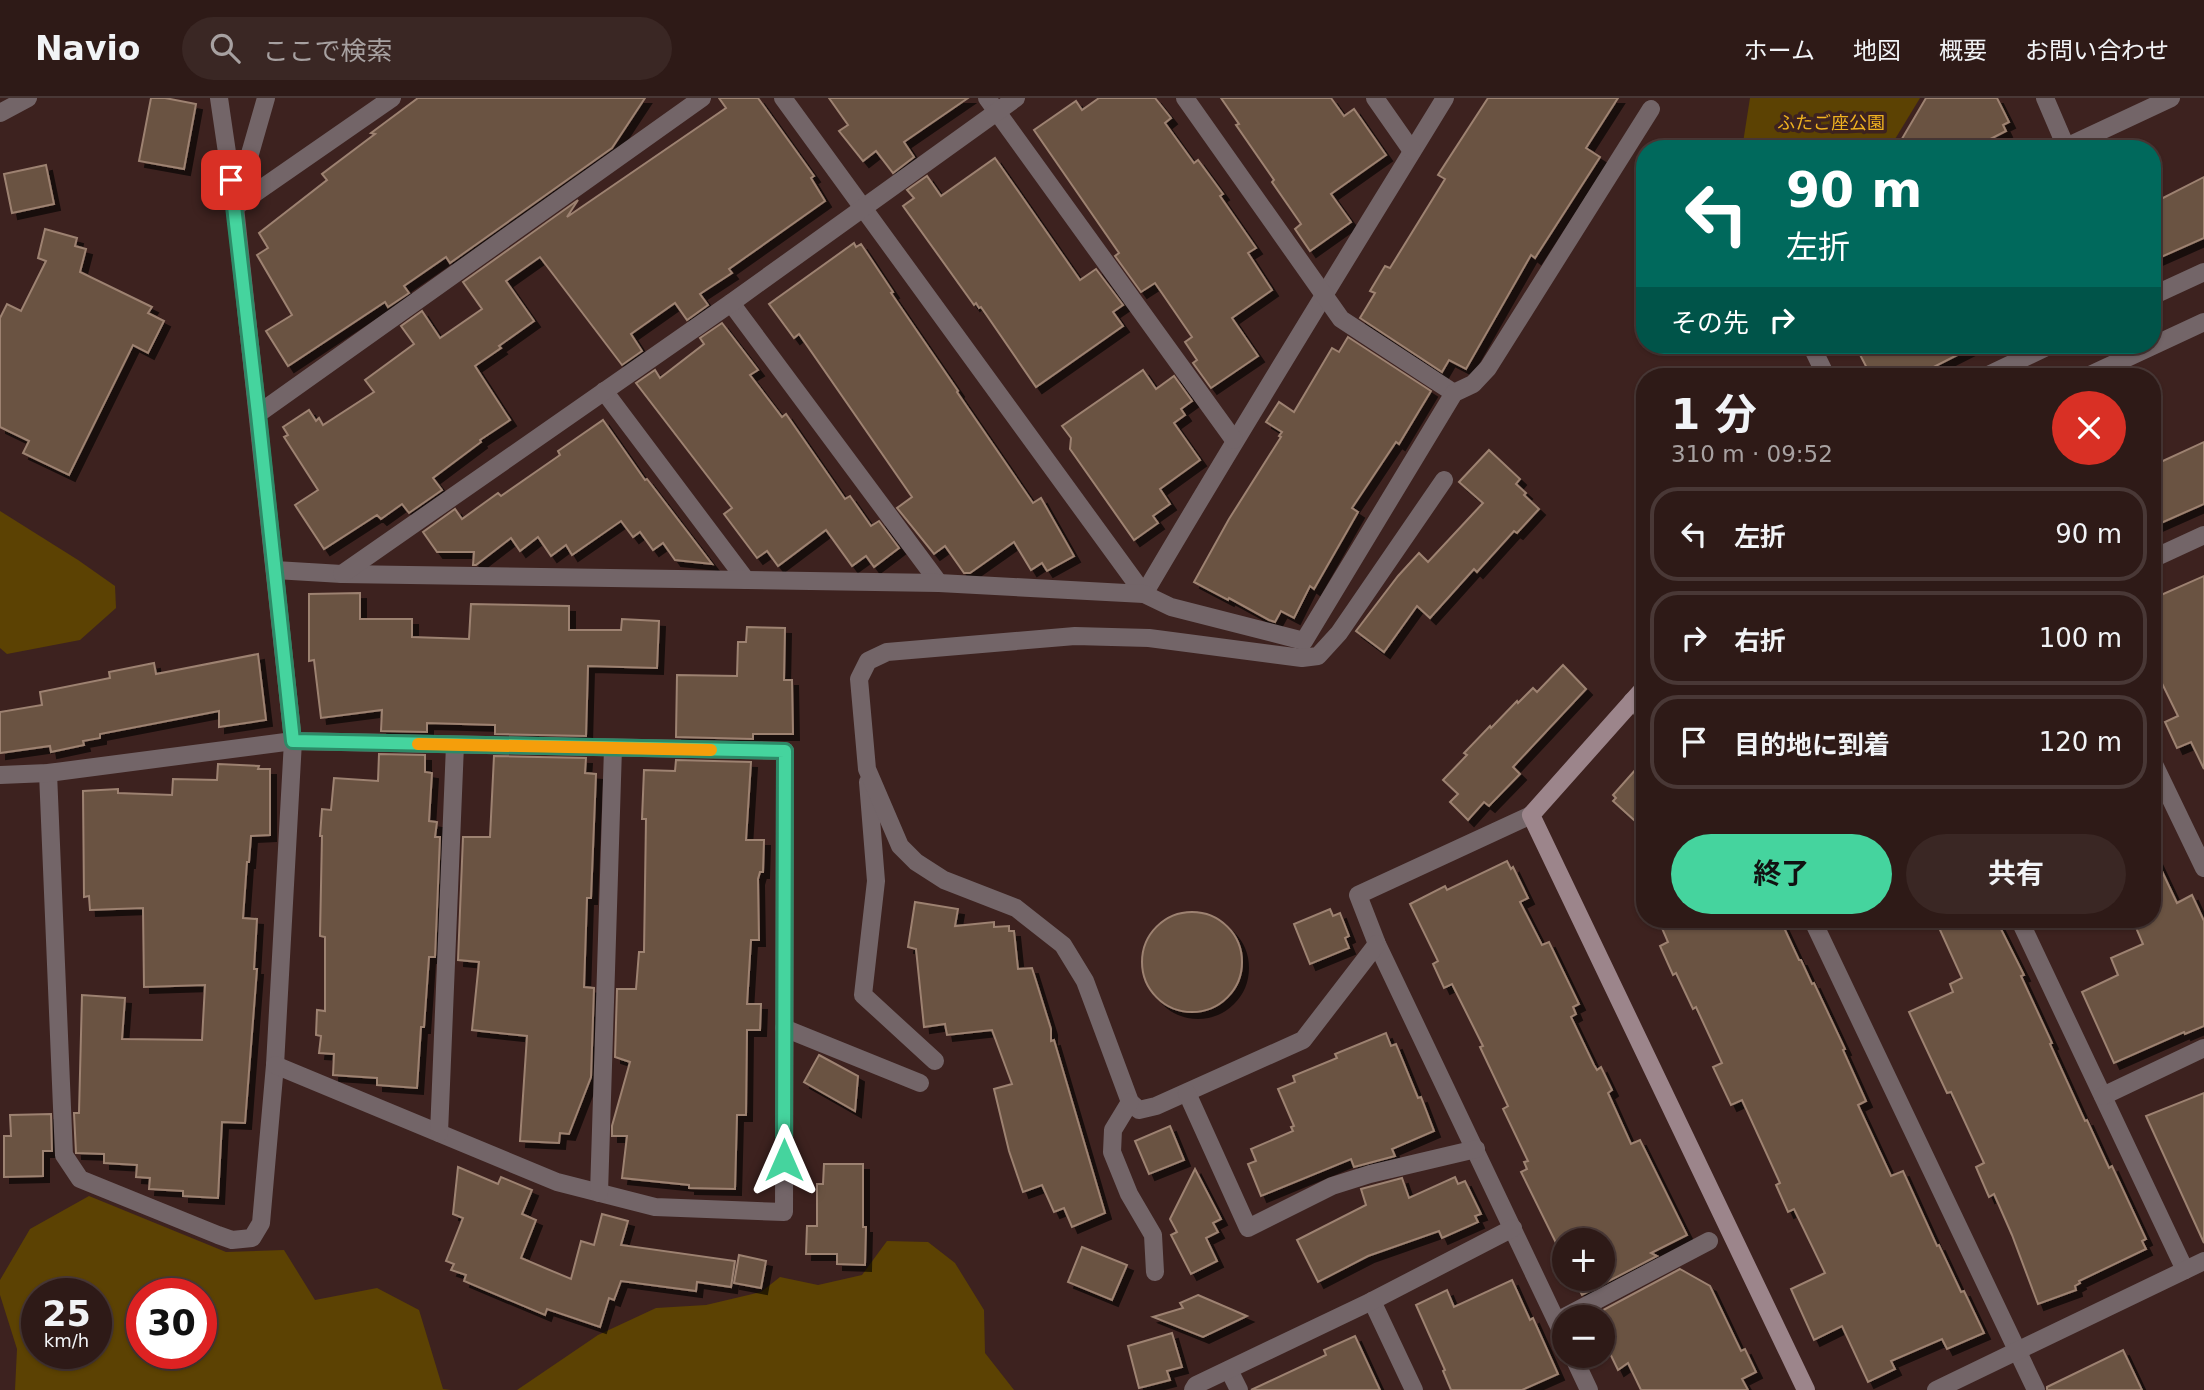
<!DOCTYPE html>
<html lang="ja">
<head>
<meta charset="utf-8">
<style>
  body { margin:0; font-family:"DejaVu Sans","Noto Sans JP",sans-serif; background:#3a2724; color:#f1f3f6; height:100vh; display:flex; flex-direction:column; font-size:26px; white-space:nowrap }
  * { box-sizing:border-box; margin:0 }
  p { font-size:23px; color:#a7a1a1 }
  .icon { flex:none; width:38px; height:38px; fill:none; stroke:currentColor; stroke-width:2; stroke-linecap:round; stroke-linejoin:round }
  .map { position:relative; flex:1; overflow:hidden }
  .panel { position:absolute; left:1636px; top:270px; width:525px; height:560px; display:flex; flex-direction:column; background:#2e1a17; border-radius:28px; box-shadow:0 2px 5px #0004,0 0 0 2px #493836 }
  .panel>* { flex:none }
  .hud { position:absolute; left:1636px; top:42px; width:525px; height:214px; border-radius:28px; box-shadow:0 2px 5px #0004,0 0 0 2px #493836; background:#00695c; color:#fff; overflow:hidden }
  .fabs { position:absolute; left:1552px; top:1130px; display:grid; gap:14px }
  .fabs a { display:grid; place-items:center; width:63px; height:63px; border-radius:50%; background:#2e1a17; box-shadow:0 2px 5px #0004,0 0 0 2px #493836; font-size:35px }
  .speed { position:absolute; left:21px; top:1180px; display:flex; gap:14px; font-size:35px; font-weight:700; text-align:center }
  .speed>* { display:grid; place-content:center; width:91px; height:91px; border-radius:50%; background:#2e1a17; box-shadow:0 2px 5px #0004,0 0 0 2px #493836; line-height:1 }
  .speed small { font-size:18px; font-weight:400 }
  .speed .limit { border:10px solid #d22; background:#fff; color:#111 }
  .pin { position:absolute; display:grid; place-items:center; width:60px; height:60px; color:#fff; margin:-30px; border-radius:14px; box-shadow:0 4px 10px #0006 }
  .me { position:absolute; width:77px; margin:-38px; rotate:0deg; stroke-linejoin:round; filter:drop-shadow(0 0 5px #0008) }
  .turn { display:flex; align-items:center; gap:24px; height:147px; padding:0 35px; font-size:32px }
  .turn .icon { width:91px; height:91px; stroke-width:2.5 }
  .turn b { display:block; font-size:49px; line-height:60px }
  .then { display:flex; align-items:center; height:66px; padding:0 35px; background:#0003; gap:14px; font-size:26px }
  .round { display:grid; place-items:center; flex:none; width:74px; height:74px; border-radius:37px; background:#3a2724 }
  .overview { display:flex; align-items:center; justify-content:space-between; height:119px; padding:0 35px }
  h1 { font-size:42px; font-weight:700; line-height:52px }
  .primary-button { display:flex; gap:14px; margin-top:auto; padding:14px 35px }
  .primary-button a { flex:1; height:80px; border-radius:42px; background:#45d49e; color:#111; font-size:28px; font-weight:700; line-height:80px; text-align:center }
  .primary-button a+a { background:#3a2724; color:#f1f3f6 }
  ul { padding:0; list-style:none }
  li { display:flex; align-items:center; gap:21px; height:94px; margin:0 14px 10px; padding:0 21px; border:4px solid #493836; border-radius:28px }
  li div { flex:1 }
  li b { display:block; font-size:26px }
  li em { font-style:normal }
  header { display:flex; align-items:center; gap:42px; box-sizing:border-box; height:98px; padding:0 35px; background:#2e1a17; border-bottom:2px solid #493836 }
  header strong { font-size:33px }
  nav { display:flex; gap:38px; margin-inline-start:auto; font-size:24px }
  .search { width:490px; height:63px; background:#3a2724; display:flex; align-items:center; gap:18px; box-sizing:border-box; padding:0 24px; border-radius:38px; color:#a7a1a1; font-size:26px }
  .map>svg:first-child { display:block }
  .green { fill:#5c4203; fill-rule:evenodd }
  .building { fill:#6b5242; stroke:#9d8271; stroke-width:2; filter:url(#shadow) }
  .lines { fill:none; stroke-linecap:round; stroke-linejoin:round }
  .street { stroke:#736568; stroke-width:18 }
  .secondary { stroke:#9c858b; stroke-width:18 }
  .route-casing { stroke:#2d8a67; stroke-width:18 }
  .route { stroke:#45d49e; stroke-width:12 }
  .slow { stroke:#f59e0b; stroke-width:12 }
  .labels { text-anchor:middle; stroke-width:7; stroke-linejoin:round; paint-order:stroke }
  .park-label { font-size:18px; fill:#f0b220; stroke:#3d221f }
</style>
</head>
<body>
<header>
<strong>Navio</strong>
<div class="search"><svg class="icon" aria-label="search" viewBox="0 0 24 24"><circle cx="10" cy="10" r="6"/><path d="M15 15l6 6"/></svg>ここで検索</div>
<nav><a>ホーム</a><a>地図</a><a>概要</a><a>お問い合わせ</a></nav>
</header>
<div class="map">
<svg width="2204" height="1292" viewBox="0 0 2204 1292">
  <defs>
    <filter id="shadow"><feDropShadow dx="6" dy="6" stdDeviation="0" flood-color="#0009"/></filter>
  </defs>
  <rect width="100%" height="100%" fill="#3d221f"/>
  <g class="green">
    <polygon points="1750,0 1920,0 1889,51 1742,51"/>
    <polygon points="0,413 78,462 115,488 116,510 80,542 7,556 0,550"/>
    <path d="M89 1098 226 1154 284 1152 315 1202 377 1190 419 1212 443 1291 451 1292H15L17 1251 0 1197V1182L30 1131ZM37 1195H96V1255H37ZM142 1195H201V1255H142Z"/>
    <polygon points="887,1143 928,1144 955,1165 984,1212 985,1255 1014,1292 517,1292 598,1237 656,1210 706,1207 761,1194 780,1179 818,1187 862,1177"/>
  </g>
  <g class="building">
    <polygon points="151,0 165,0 196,6 184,71 139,63"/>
    <polygon points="418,0 645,0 612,50 450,165 446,159 404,188 409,195 388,209 385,204 288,268 266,233 292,217 257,157 268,150 259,135 327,82 322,76 375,36 371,35"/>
    <polygon points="719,0 758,0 814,78 811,80 825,103 729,171 732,175 700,196 708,207 687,222 675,205 631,236 642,253 622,267 540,159 506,183 534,223 499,248 501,250 475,268 510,322 480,342 481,344 433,380 442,392 409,415 402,406 381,421 377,417 324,451 295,407 318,392 284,339 288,337 283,329 309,312 316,323 319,320 323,327 374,294 365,282 414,246 401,228 422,213 440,240 482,211 463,184 578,102 567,119 726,10"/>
    <polygon points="829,0 968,0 904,44 914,59 893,75 876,53 863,63 839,33 848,27"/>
    <polygon points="1099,0 1155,0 1171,20 1165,25 1194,65 1198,62 1223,96 1220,98 1256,150 1248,155 1272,192 1232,220 1258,258 1211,290 1193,265 1197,262 1185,244 1192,239 1155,185 1141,194 1115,158 1119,155 1034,32 1076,3 1082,12"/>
    <polygon points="1221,0 1331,0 1344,18 1354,11 1386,57 1331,96 1351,124 1310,153 1295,131 1301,126 1272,84 1274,82 1236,27 1239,26"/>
    <polygon points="1488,0 1618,0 1586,50 1600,59 1535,160 1531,157 1466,271 1449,262 1442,274 1360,220 1375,195 1370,193 1385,168 1390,170 1445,81 1438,77"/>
    <polygon points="1926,0 1997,0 2009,24 2003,27 2006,33 1971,51 1896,51"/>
    <polygon points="995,60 1080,182 1096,171 1123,207 1113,214 1123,228 1036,289 981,209 979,210 976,205 974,207 903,108 914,100 907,92 927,78 941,98"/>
    <polygon points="46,67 54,106 12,115 4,76"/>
    <polygon points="2204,79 2204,140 2152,163 2152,114 2160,110 2157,103"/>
    <polygon points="45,131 77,140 75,148 86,151 80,174 152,209 148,215 164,223 148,255 133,247 69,377 23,355 29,343 0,329 0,220 7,206 21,213 46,163 38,160"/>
    <polygon points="854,145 856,149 861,146 893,194 891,195 958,293 957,294 1033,405 1041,400 1074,458 1047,473 1042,465 1031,472 1014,444 970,475 964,475 945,448 934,456 897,410 912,399 799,236 794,240 769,206"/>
    <polygon points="722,225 758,272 750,277 782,319 786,316 845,401 850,398 871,428 879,423 899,450 874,469 866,458 852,468 826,432 778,468 767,453 757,460 724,416 732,410 636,285 655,272 660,280 704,246 700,240"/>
    <polygon points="1348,239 1431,293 1399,346 1396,344 1352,410 1358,414 1314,491 1310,488 1294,520 1281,513 1275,524 1269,522 1229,500 1228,502 1194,484 1229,421 1281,339 1279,338 1282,334 1266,324 1279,304 1294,314 1332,250 1339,254"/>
    <polygon points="1855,247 1977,247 1916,278 1871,278"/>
    <polygon points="1143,272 1156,291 1174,278 1192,303 1181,311 1185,317 1174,325 1200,362 1160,391 1170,406 1153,418 1158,425 1134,442 1070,351 1071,340 1062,328"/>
    <polygon points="603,322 645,382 647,381 712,466 675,462 663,445 653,452 640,434 633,439 621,423 572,457 566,447 551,458 538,439 520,453 511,440 476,467 473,467 474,454 437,454 423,434 455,411 462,421 498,395 501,398 560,357 558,353"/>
    <polygon points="2204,344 2204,406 2152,429 2152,368"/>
    <polygon points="1489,352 1520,381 1516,386 1526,395 1524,397 1539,411 1517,435 1514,433 1477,474 1474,471 1430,520 1417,508 1384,554 1356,533 1398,478 1419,455 1428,464 1483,405 1459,384"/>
    <polygon points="2204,478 2204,671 2191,644 2177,650 2165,624 2178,618 2152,565 2152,501"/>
    <polygon points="360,495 360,521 412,521 412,539 469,541 471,506 569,508 569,532 621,532 622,521 659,523 657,570 588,568 586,638 495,636 495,627 427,625 427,634 381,633 382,612 321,620 314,562 309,563 309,496"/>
    <polygon points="747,529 785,530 784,582 792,582 793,636 753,636 753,641 676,639 677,577 737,578 738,544 746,544"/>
    <polygon points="258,556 266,622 219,629 219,613 100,636 100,640 83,643 84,647 51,654 50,648 0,655 0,614 42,607 40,594 110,580 109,574 154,565 156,576"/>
    <polygon points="1563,567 1586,591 1513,669 1520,676 1489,708 1484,704 1468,722 1450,704 1458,696 1443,682 1467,657 1464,655 1490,628 1491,630 1517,603 1518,605 1533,590 1537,594"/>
    <polygon points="379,656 425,657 425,674 432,675 429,723 437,724 435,739 440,739 435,859 429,859 424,929 421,929 417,990 377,987 377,980 333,977 334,956 319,955 321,938 316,937 317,912 325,913 325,839 320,838 322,738 320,738 322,711 331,712 334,680 378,683"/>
    <polygon points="494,658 586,660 585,675 596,676 591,800 587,800 584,889 594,890 591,979 569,1036 560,1035 559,1045 520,1043 527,938 472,932 479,864 458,862 463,739 490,739"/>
    <polygon points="1645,661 1645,732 1613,703 1616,700 1613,697"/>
    <polygon points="676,662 751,664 746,742 764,742 763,774 760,774 758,781 759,842 751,842 747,906 761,906 760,932 747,932 746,1017 737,1017 735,1091 689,1090 689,1087 622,1080 627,1038 612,1038 612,1028 630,964 615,959 617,891 636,891 639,854 644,854 646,721 642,721 644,672 675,673"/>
    <polygon points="218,666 259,668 258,671 270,671 270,737 251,738 249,764 247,764 243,820 257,821 254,871 257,871 245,1025 222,1024 218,1100 183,1098 183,1093 149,1091 150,1080 136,1079 137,1067 104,1065 104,1056 76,1055 74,1015 79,1015 82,897 125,900 122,941 202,942 205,887 144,889 143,810 90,812 89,798 84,799 83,693 118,691 118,695 172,697 173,681 217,682"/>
    <polygon points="2152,752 2177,805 2192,797 2204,823 2204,928 2185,936 2184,934 2114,965 2082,894 2118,877 2111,860 2143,846 2134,825 2142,821 2152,821"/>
    <polygon points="1507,763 1511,771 1513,769 1528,800 1520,804 1542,847 1549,844 1579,906 1573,909 1576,916 1571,919 1594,967 1597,972 1601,969 1612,992 1608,995 1631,1046 1640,1042 1687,1137 1651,1155 1657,1158 1582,1197 1574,1181 1603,1181 1603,1143 1564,1143 1564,1161 1521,1074 1527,1071 1524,1064 1528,1063 1503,1011 1508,1008 1480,949 1483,948 1452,886 1444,890 1433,866 1438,863 1410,806 1445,788 1447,792"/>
    <polygon points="915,804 958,811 955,828 994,824 994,829 1009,828 1009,833 1014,833 1018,871 1032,870 1051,931 1051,943 1054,942 1105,1115 1072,1129 1064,1110 1054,1114 1042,1087 1023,1094 1009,1053 994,991 1012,986 992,932 947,937 945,926 924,929 916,851 908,849"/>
    <polygon points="1330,811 1333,818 1340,815 1349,838 1345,840 1349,850 1310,866 1294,826"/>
    <circle cx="1192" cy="864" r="50"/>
    <polygon points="1658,821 1780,821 1799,862 1801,862 1812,886 1814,885 1845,951 1843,952 1866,1003 1858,1007 1891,1078 1903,1073 1937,1148 1939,1147 1961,1194 1964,1193 1984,1235 1947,1251 1942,1241 1891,1263 1895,1271 1868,1284 1842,1228 1814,1242 1791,1191 1825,1175 1794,1111 1788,1114 1776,1087 1780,1085 1742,1002 1731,1007 1713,969 1722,965 1696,909 1693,911 1676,875 1673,877 1660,848 1668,844"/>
    <polygon points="1935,821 1996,821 2024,877 2021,878 2052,945 2050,946 2085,1023 2087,1022 2109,1070 2112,1068 2146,1141 2142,1143 2146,1151 2079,1183 2080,1185 2075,1188 2076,1192 2038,1206 2012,1137 1994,1096 1989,1099 1976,1069 1984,1065 1951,994 1947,995 1909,914 1953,894 1950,886 1962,880"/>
    <polygon points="1386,935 1391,948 1396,946 1418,1000 1421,999 1434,1033 1392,1051 1395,1058 1354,1069 1351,1061 1261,1098 1248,1066 1256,1063 1251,1051 1293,1033 1291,1029 1294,1028 1278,991 1295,984 1293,978 1337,960 1335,956"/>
    <polygon points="819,957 858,978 855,1013 804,984"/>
    <polygon points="2204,995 2204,1145 2146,1018"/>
    <polygon points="51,1016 52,1053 43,1053 43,1078 4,1079 4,1038 11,1038 10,1017"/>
    <polygon points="1170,1028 1184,1062 1149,1076 1135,1043"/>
    <polygon points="824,1066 863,1066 863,1129 866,1129 865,1167 837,1166 837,1156 806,1156 807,1128 817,1128 817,1086 823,1086"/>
    <polygon points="458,1069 498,1086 501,1079 532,1092 522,1116 536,1122 521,1160 571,1181 581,1143 594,1147 602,1116 628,1123 621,1147 735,1163 731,1189 697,1184 696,1193 621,1183 614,1202 609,1200 600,1229 547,1211 545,1217 464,1183 466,1177 451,1172 454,1166 446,1163 463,1120 453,1116"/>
    <polygon points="1195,1071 1221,1121 1213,1125 1218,1134 1206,1140 1217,1163 1191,1176 1171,1137 1177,1134 1170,1121"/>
    <polygon points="1455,1079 1458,1086 1465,1083 1481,1116 1475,1118 1478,1124 1442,1140 1439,1133 1368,1158 1318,1184 1297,1142 1366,1107 1361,1091 1402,1080 1409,1100"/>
    <polygon points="1082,1149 1127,1167 1112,1202 1068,1184"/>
    <polygon points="739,1157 766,1163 761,1190 734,1185"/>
    <polygon points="1680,1171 1710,1188 1741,1253 1745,1251 1756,1274 1742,1281 1748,1292 1641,1292 1628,1265 1618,1272 1603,1241 1603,1220 1593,1220 1592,1218"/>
    <polygon points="1512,1182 1530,1222 1533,1220 1558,1276 1522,1292 1451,1292 1443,1273 1445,1272 1416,1207 1447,1192 1454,1209"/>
    <polygon points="1198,1197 1247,1218 1203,1239 1153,1219 1183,1210 1180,1205"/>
    <polygon points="1172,1235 1182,1269 1167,1273 1170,1282 1139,1290 1128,1248"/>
    <polygon points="1355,1238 1380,1292 1251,1292 1326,1257 1324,1252"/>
    <polygon points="2123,1252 2142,1292 2047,1292 2047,1289"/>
  </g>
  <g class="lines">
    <g class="street">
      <path d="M783 0 1144 496C1242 329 1344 165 1445 0"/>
      <polyline points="987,0 1234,342"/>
      <polyline points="1185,0 1341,221 1454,295"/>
      <polyline points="1375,0 1412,53"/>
      <polyline points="2045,0 2066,49"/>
      <polyline points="0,15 28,0"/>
      <polyline points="2062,51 2171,0"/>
      <polyline points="237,101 266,0"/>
      <polyline points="235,109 392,0"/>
      <polyline points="2152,198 2204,174"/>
      <polyline points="731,205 939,485"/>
      <polyline points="1811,247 1826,278"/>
      <polyline points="1986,278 2051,247"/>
      <polyline points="2088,278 2204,224"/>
      <polyline points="604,293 746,482"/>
      <polyline points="258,316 702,0"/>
      <polyline points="2152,461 2204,437"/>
      <polyline points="275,472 342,476 939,485 1144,496 1171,509 1304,543 1454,295 1473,286 1488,270 1651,11"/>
      <polyline points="342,476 731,205 1016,0"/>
      <polyline points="1632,603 1645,615"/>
      <polyline points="2152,662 2204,770"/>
      <polyline points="48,675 64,1057 80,1081 218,1137 232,1142 252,1140 261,1125 275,967 293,643 235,109 219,0"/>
      <polyline points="0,677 48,675 293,643 785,653 784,1114 655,1109 557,1084 275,967"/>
      <polyline points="868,684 876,783 863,897 935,963"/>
      <polyline points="1531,717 1358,797 1377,846 1564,1239"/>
      <polyline points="1812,821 2036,1292"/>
      <polyline points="2019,821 2185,1172"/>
      <polyline points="1377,846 1303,942 1156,1008 1139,1012 1130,1004 1085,883 1063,847 1016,810 944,782 916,764 900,748 867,671 859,581 868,563 887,554 1075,538 1149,540 1302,560 1318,558 1339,535 1444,382"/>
      <polyline points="784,930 920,985"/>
      <polyline points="1187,995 1248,1130 1332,1088 1370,1076 1476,1051"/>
      <polyline points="2103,998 2204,950"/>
      <polyline points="1130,1004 1113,1032 1112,1054 1129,1096 1153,1137 1155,1174"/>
      <polyline points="439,1035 455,647"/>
      <polyline points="599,1095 613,650"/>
      <polyline points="1372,1203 1414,1292"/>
      <polyline points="1557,1223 1709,1143"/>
      <polyline points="1573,1258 1589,1292"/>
      <polyline points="1229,1272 1239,1292"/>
      <polyline points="1193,1292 1196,1287 1372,1203 1513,1130"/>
      <polyline points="1936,1292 2204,1163"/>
    </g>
    <polyline class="secondary" points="1645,589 1531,717 1806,1292"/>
  </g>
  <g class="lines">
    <g class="route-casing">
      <polyline id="route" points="231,82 258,316 293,643 785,653 784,1062"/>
    </g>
    <use href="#route" class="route"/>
    <polyline class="slow" points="418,646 711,652"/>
  </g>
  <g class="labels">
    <g class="park-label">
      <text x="1831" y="31">ふたご座公園</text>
    </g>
  </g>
</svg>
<div class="fabs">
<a>+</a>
<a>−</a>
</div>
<div class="speed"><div>25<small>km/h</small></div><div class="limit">30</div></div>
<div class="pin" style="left:231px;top:82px;background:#d93025"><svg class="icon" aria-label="arrive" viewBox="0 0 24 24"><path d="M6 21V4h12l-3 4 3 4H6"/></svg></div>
<svg class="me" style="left:784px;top:1062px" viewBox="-20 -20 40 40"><path d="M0-17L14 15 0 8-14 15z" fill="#45d49e" stroke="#fff" stroke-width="4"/></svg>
<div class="hud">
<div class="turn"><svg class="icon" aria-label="left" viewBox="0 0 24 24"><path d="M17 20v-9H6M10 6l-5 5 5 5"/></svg><div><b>90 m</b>左折</div></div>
<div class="then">その先<svg class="icon" aria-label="right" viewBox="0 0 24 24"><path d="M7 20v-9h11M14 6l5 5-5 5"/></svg></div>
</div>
<section class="panel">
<div class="overview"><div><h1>1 分</h1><p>310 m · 09:52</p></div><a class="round" style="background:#d93025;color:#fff"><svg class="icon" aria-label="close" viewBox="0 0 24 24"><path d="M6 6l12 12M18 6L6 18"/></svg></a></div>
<ul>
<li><svg class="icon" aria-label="left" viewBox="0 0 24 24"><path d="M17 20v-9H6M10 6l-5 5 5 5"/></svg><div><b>左折</b></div><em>90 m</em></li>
<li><svg class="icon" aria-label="right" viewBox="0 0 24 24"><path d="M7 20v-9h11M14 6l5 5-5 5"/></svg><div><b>右折</b></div><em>100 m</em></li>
<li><svg class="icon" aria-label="arrive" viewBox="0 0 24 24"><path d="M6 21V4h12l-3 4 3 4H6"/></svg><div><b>目的地に到着</b></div><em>120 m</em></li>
</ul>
<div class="primary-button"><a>終了</a><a>共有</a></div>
</section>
</div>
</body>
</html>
